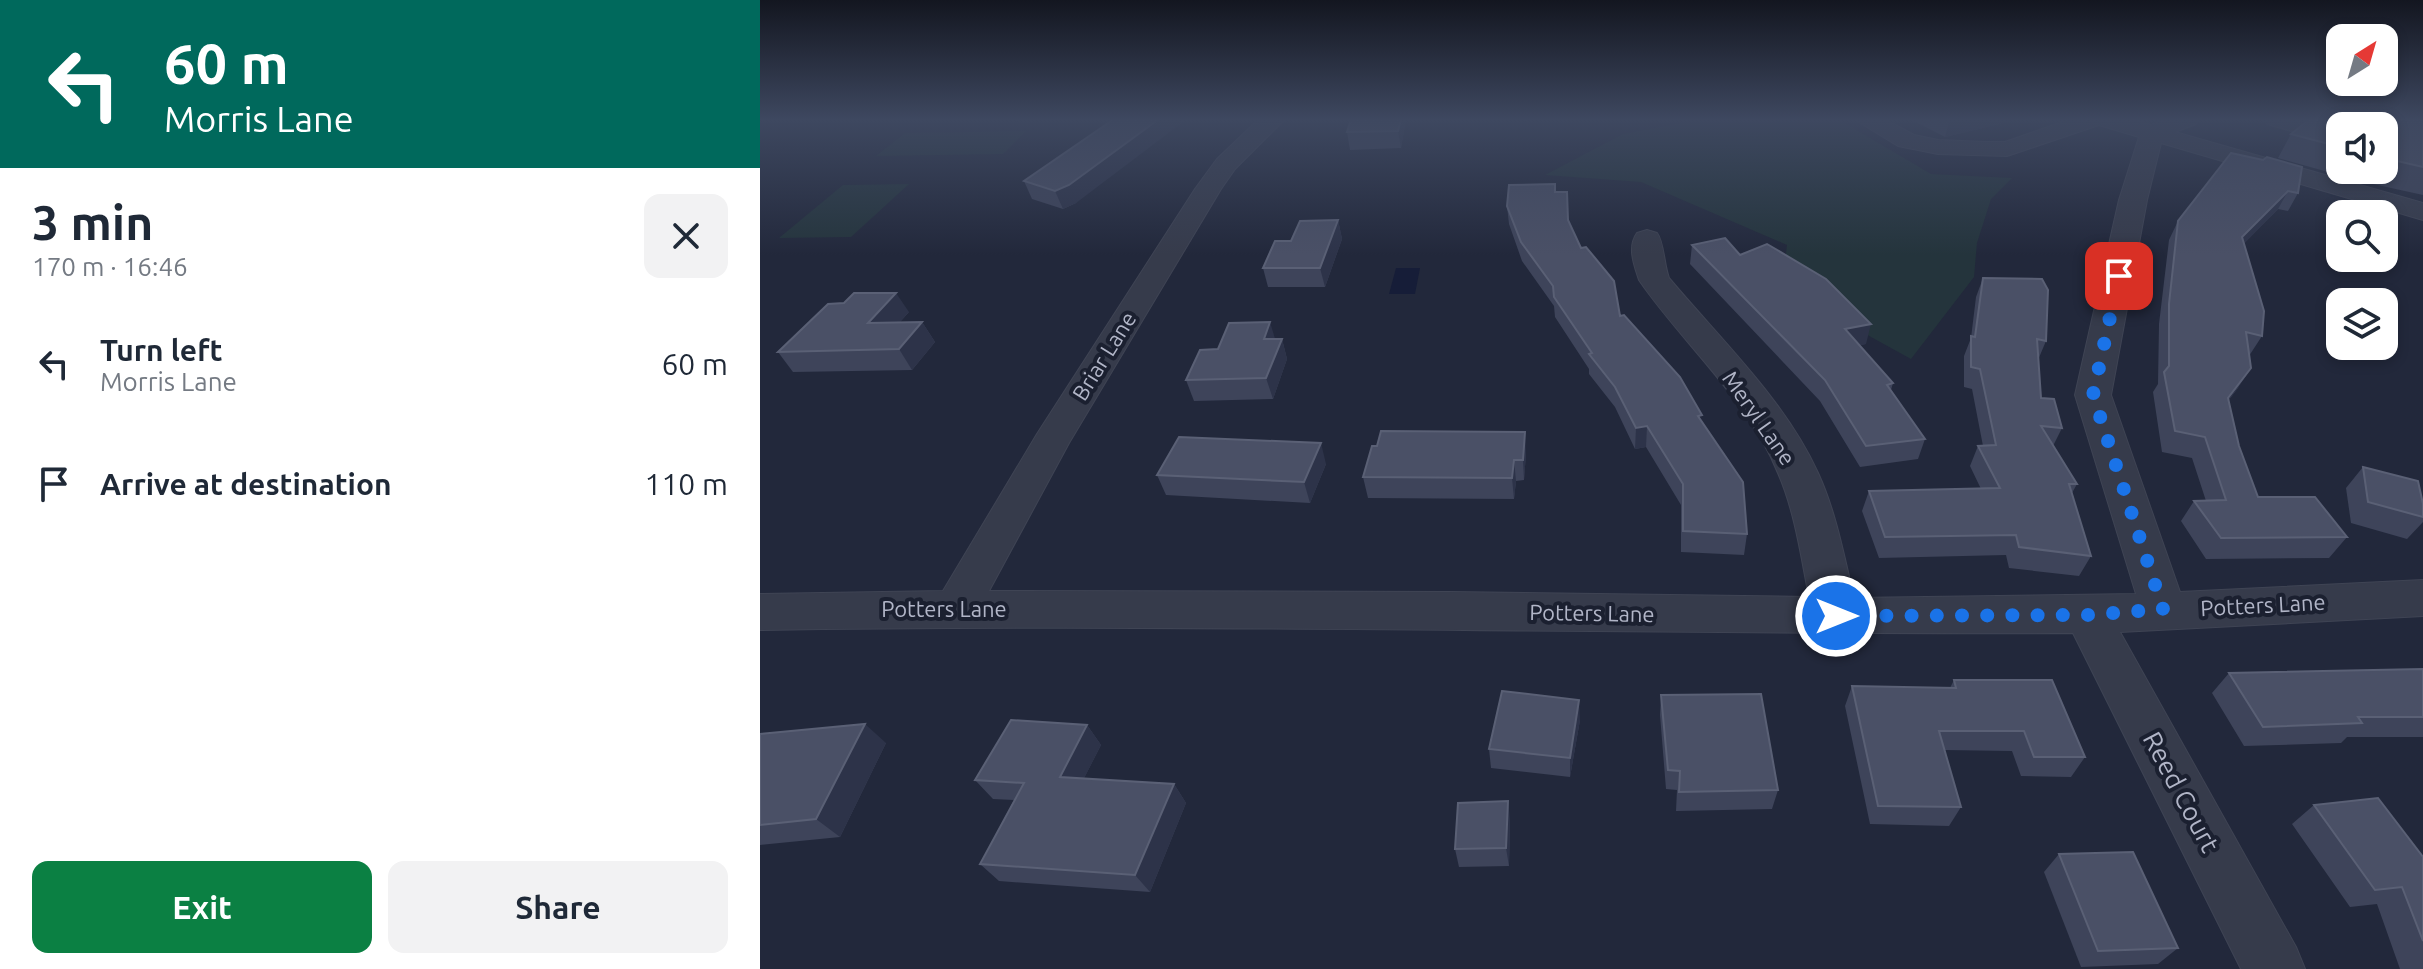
<!DOCTYPE html>
<html lang="en">
<head>
<meta charset="utf-8">
<style>
  body { margin:0; font-family:Ubuntu,sans-serif; background:#f2f2f3; color:#1f2937; height:100vh; display:flex; flex-direction:column; font-size:30px; white-space:nowrap }
  * { box-sizing:border-box; margin:0 }
  p { font-size:26px; color:#747a83 }
  .icon { flex:none; width:44px; height:44px; fill:none; stroke:currentColor; stroke-width:2; stroke-linecap:round; stroke-linejoin:round }
  .map { position:relative; flex:1; overflow:hidden }
  .panel { display:flex; flex-direction:column; background:#fff; width:760px }
  .panel>* { flex:none }
  .hud { background:#00695c; color:#fff; overflow:hidden }
  .needle { width:52px; rotate:37deg }
  .controls { position:absolute; left:1566px; top:24px; display:grid; gap:16px }
  .controls a { display:grid; place-items:center; width:72px; height:72px; border-radius:16px; background:#fff; box-shadow:0 4px 12px #0003; font-size:40px }
  .pin { position:absolute; display:grid; place-items:center; width:68px; height:68px; color:#fff; margin:-34px; border-radius:16px; box-shadow:0 4px 12px #0006 }
  .me { position:absolute; width:88px; margin:-44px; rotate:90deg; stroke-linejoin:round; filter:drop-shadow(0 0 6px #0008) }
  .turn { display:flex; align-items:center; gap:28px; height:168px; padding:0 32px; font-size:36px }
  .turn .icon { width:104px; height:104px; stroke-width:2.5 }
  .turn b { display:block; font-size:56px; line-height:68px }
  .round { display:grid; place-items:center; flex:none; width:84px; height:84px; border-radius:16px; background:#f2f2f3 }
  .summary { display:flex; align-items:center; justify-content:space-between; height:136px; padding:0 32px }
  h1 { font-size:48px; font-weight:600; line-height:60px }
  .button { display:flex; gap:16px; margin-top:auto; padding:16px 32px }
  .button a { flex:1; height:92px; border-radius:16px; background:#0b8043; color:#fff; font-size:32px; font-weight:600; line-height:92px; text-align:center }
  .button a+a { background:#f2f2f3; color:#1f2937 }
  ul { padding:0; list-style:none }
  li { display:flex; align-items:center; gap:24px; height:120px; padding:0 32px }
  li div { flex:1 }
  li b { display:block; font-size:30px }
  li em { font-style:normal }
  main { display:flex; flex:1; min-height:0 }
  .map>svg:first-child { display:block }
  .green { fill:#24343c }
  .water { fill:#161d38 }
  .lines { fill:none; stroke-linecap:round; stroke-linejoin:round }
  .minor-casing { stroke:#3f4454; stroke-width:2 }
  .minor { fill:#363b4b; fill-rule:evenodd }
  .wall { fill:#3e445a; fill-rule:evenodd }
  .shaded-wall { fill:#2d3349 }
  .building { fill:#4a5066; stroke:#5a6075; stroke-width:2 }
  .route { stroke:#1a73e8; stroke-width:14; stroke-dasharray:0 25.2 }
  .labels { text-anchor:middle; stroke-width:8; stroke-linejoin:round; paint-order:stroke }
  .street-label { font-size:22px; fill:#b1b5c7; stroke:#1b2030 }
  .near-street-label { font-size:26px; fill:#b1b5c7; stroke:#1b2030 }
</style>
</head>
<body>
<main>
<section class="panel">
<div class="hud">
<div class="turn"><svg class="icon" aria-label="left" viewBox="0 0 24 24"><path d="M17 20v-9H6M10 6l-5 5 5 5"/></svg><div><b>60 m</b>Morris Lane</div></div>
</div>
<div class="summary"><div><h1>3 min</h1><p>170 m · 16:46</p></div><a class="round"><svg class="icon" aria-label="close" viewBox="0 0 24 24"><path d="M6 6l12 12M18 6L6 18"/></svg></a></div>
<ul>
<li><svg class="icon" aria-label="left" viewBox="0 0 24 24"><path d="M17 20v-9H6M10 6l-5 5 5 5"/></svg><div><b>Turn left</b><p>Morris Lane</p></div><em>60 m</em></li>
<li><svg class="icon" aria-label="arrive" viewBox="0 0 24 24"><path d="M6 21V4h12l-3 4 3 4H6"/></svg><div><b>Arrive at destination</b></div><em>110 m</em></li>
</ul>
<div class="button"><a>Exit</a><a>Share</a></div>
</section>
<div class="map">
<svg width="1663" height="969" viewBox="0 0 1663 969">
  <rect width="100%" height="100%" fill="#22283b"/>
  <g class="green">
    <polygon points="942,119 1078,119 1171,174 1252,178 1231,199 1217,243 1214,277 1151,359 1022,288 1027,245 881,182 785,175 863,134"/>
    <polygon points="266,131 243,154 116,156 145,133"/>
    <polygon points="149,184 91,237 19,238 83,185"/>
  </g>
  <polygon class="water" points="636,268 660,268 655,294 629,294"/>
  <g class="lines">
    <g class="minor-casing">
      <g id="minor">
        <path d="M499 119H525L475 169 461 189 309 443 229 591 690 592 1049 597C1041 556 1035 512 1018 473 988 399 923 344 879 280 874 265 867 247 877 233L887 230 897 233C904 242 904 265 909 278 960 339 1025 400 1058 473 1076 512 1084 556 1094 598L1376 594 1315 395 1359 200 1379 137 1339 125 1247 156 1178 154 1138 146 1094 119H1124L1154 135 1178 140 1226 142H1245L1311 119H1370L1391 125 1406 119H1440L1436 124 1415 132 1663 203V220L1401 143 1387 200 1351 395 1420 592 1663 580V616L1360 632 1536 947 1545 969H1481L1313 633C875 635 438 623 0 630V594L183 591 277 434 435 189 457 159Z"/>
        <polygon points="1503,119 1541,119 1580,130 1580,145 1507,124"/>
      </g>
    </g>
    <use href="#minor" class="minor"/>
  </g>
  <g class="wall">
    <polygon points="354,119 316,203 303,209 272,199 264,181"/>
    <polygon points="591,119 646,119 641,148 590,150 587,132"/>
    <polygon points="1150,119 1260,119 1185,137"/>
    <path d="M1588 119 1663 120V195L1604 182 1518 158 1531 134 1587 122ZM1580 126H1624V170H1580Z"/>
    <polygon points="1471,153 1538,193 1528,211 1518,209 1484,243 1502,336 1489,356 1478,388 1468,401 1479,446 1498,497 1587,537 1569,558 1446,559 1421,521 1434,501 1446,501 1432,458 1402,452 1393,392 1398,384 1399,324 1409,240 1418,221"/>
    <polygon points="795,192 821,248 860,316 942,422 987,534 984,555 921,552 921,505 886,447 875,449 855,407 829,374 829,369 795,317 794,306 762,261 749,224 747,206"/>
    <polygon points="578,220 582,239 565,287 508,287 503,268"/>
    <polygon points="932,245 980,255 1106,344 1099,345 1133,383 1131,390 1165,439 1158,459 1100,467 1060,401 930,264"/>
    <polygon points="1223,278 1286,341 1278,360 1281,398 1302,428 1293,446 1317,484 1312,493 1331,556 1319,576 1249,568 1246,555 1119,558 1102,511 1109,491 1221,489 1210,466 1218,446 1223,446 1212,389 1204,387 1204,356 1211,338 1216,297"/>
    <polygon points="149,312 139,323 162,322 175,342 152,370 33,372 18,352"/>
    <polygon points="515,339 522,339 527,359 513,399 434,401 426,380"/>
    <polygon points="766,453 764,480 756,481 754,499 608,498 603,477"/>
    <polygon points="566,464 550,503 406,495 397,475"/>
    <polygon points="1603,467 1663,517 1663,522 1647,539 1591,523 1586,488"/>
    <polygon points="1663,669 1663,737 1587,737 1581,743 1484,746 1452,693 1469,673"/>
    <polygon points="1194,680 1325,757 1311,777 1261,776 1252,751 1184,750 1201,807 1189,826 1110,824 1085,706 1092,686 1190,688"/>
    <polygon points="901,695 1018,790 1012,809 916,811 917,790 906,789 900,715"/>
    <polygon points="820,720 810,777 731,768 729,749"/>
    <polygon points="327,725 341,745 324,778 414,784 426,803 390,892 239,881 220,864 254,800 233,799 215,780"/>
    <polygon points="0,734 126,743 80,837 0,845"/>
    <polygon points="1554,805 1663,857 1663,969 1640,969 1617,904 1590,907 1532,824"/>
    <polygon points="750,820 749,866 699,867 695,849"/>
    <polygon points="1299,854 1418,948 1398,964 1321,967 1284,872"/>
  </g>
  <g class="shaded-wall">
    <polygon points="399,119 427,119 316,203 303,209 295,191"/>
    <polygon points="641,119 646,119 641,148 638,131"/>
    <polygon points="1190,119 1260,119 1185,137"/>
    <polygon points="1528,191 1518,209 1472,256 1482,237"/>
    <polygon points="578,220 582,239 565,287 560,268"/>
    <polygon points="136,293 149,312 121,343 108,323"/>
    <polygon points="162,322 175,342 152,370 139,349"/>
    <polygon points="510,322 516,342 504,339"/>
    <polygon points="1111,324 1106,344 1080,349 1085,329"/>
    <polygon points="522,339 527,359 513,399 506,378"/>
    <polygon points="1491,368 1478,388 1455,418 1468,398"/>
    <polygon points="887,426 886,447 875,449 876,428"/>
    <polygon points="765,432 766,453 764,480 763,460"/>
    <polygon points="561,443 566,464 550,503 544,482"/>
    <polygon points="754,460 756,481 754,499 752,478"/>
    <polygon points="819,700 820,720 810,777 810,758"/>
    <polygon points="105,724 126,743 80,837 56,819"/>
    <polygon points="327,725 341,745 315,796 300,777"/>
    <polygon points="414,784 426,803 390,892 375,875"/>
    <polygon points="748,801 750,820 749,866 746,848"/>
  </g>
  <g class="building">
    <polygon points="354,119 399,119 309,185 295,191 264,181"/>
    <polygon points="591,119 641,119 638,131 587,132"/>
    <polygon points="1550,119 1577,119 1596,124 1596,119 1663,120 1663,167 1624,158 1624,126 1580,126 1580,147 1531,134"/>
    <polygon points="1471,153 1503,160 1507,157 1542,167 1538,193 1528,191 1482,237 1504,311 1502,336 1486,332 1491,368 1468,398 1479,446 1498,497 1555,497 1587,537 1461,538 1434,501 1466,500 1445,437 1415,431 1404,372 1409,366 1409,304 1418,221"/>
    <polygon points="795,184 795,192 807,192 808,220 821,248 826,247 854,281 860,316 864,315 920,377 942,415 938,416 983,482 987,534 923,531 923,484 887,426 876,428 855,387 829,354 832,353 794,297 793,286 761,242 747,206 749,185"/>
    <polygon points="578,220 560,268 503,268 515,241 531,241 540,221"/>
    <polygon points="965,238 980,255 1007,244 1066,279 1111,324 1085,329 1133,383 1127,385 1165,439 1106,446 1065,380 932,245"/>
    <polygon points="1223,278 1282,279 1288,290 1286,341 1277,339 1281,398 1294,399 1302,428 1281,426 1317,484 1309,484 1331,556 1259,547 1256,535 1125,537 1109,491 1240,488 1218,446 1236,445 1220,369 1211,367 1211,336 1215,337"/>
    <polygon points="94,293 136,293 108,323 162,322 139,349 18,352 68,304 84,303"/>
    <polygon points="510,322 504,339 522,339 506,378 426,380 440,350 458,349 469,323"/>
    <polygon points="621,431 765,432 763,460 754,460 752,478 603,477 612,446 617,446"/>
    <polygon points="419,437 561,443 544,482 397,475"/>
    <polygon points="1603,467 1658,481 1663,504 1663,517 1608,502"/>
    <polygon points="1663,669 1663,717 1598,717 1602,723 1503,727 1469,673"/>
    <polygon points="1194,680 1292,680 1325,757 1274,757 1264,731 1179,731 1201,807 1118,806 1092,686 1196,688"/>
    <polygon points="742,691 819,700 810,758 729,749"/>
    <polygon points="1001,694 1018,790 919,792 920,771 908,770 901,695"/>
    <polygon points="251,720 327,725 300,777 414,784 375,875 220,864 264,783 215,780"/>
    <polygon points="105,724 56,819 0,825 0,734"/>
    <polygon points="1618,798 1663,857 1663,941 1642,887 1615,890 1554,805"/>
    <polygon points="748,801 746,848 695,849 698,803"/>
    <polygon points="1373,852 1418,948 1338,951 1299,854"/>
  </g>
  <linearGradient id="sky" x2="0" y2="1"><stop stop-color="#131620"/><stop offset="0.47" stop-color="#3e4860"/><stop offset="1" stop-color="#3e4860" stop-opacity="0"/></linearGradient>
  <rect width="1663" height="255" fill="url(#sky)"/>
  <g class="lines">
    <polyline class="route" points="1076,616 1327,615 1403,609 1333,395 1359,276"/>
  </g>
  <g class="labels">
    <g class="street-label">
      <text transform="translate(344 356) rotate(-58)" y="8">Briar Lane</text>
      <text transform="translate(999 418) rotate(55)" y="8">Meryl Lane</text>
      <text transform="translate(1503 605) rotate(-3)" y="8">Potters Lane</text>
      <text x="184" y="617">Potters Lane</text>
      <text transform="translate(832 613) rotate(1)" y="8">Potters Lane</text>
    </g>
    <g class="near-street-label">
      <text transform="translate(1421 792) rotate(62)" y="9">Reed Court</text>
    </g>
  </g>
</svg>
<div class="controls">
<a><svg class="needle" viewBox="-14 -14 28 28"><path d="M0-13l5 13h-10z" fill="#e53935"/><path d="M0 13l5-13h-10z" fill="#747a83"/></svg></a>
<a><svg class="icon" aria-label="sound" viewBox="0 0 24 24"><path d="M4 9h4l5-4v14l-5-4H4zM17 9q2 3 0 6"/></svg></a>
<a><svg class="icon" aria-label="search" viewBox="0 0 24 24"><circle cx="10" cy="10" r="6"/><path d="M15 15l6 6"/></svg></a>
<a><svg class="icon" aria-label="layers" viewBox="0 0 24 24"><path d="M12 4l9 5-9 5-9-5zM3 14l9 5 9-5"/></svg></a>
</div>
<div class="pin" style="left:1359px;top:276px;background:#d93025"><svg class="icon" aria-label="arrive" viewBox="0 0 24 24"><path d="M6 21V4h12l-3 4 3 4H6"/></svg></div>
<svg class="me" style="left:1076px;top:616px" viewBox="-20 -20 40 40"><circle r="17" fill="#1a73e8" stroke="#fff" stroke-width="3"/><path d="M0-11L8 9 0 5-8 9z" fill="#fff"/></svg>
</div>
</main>
</body>
</html>
